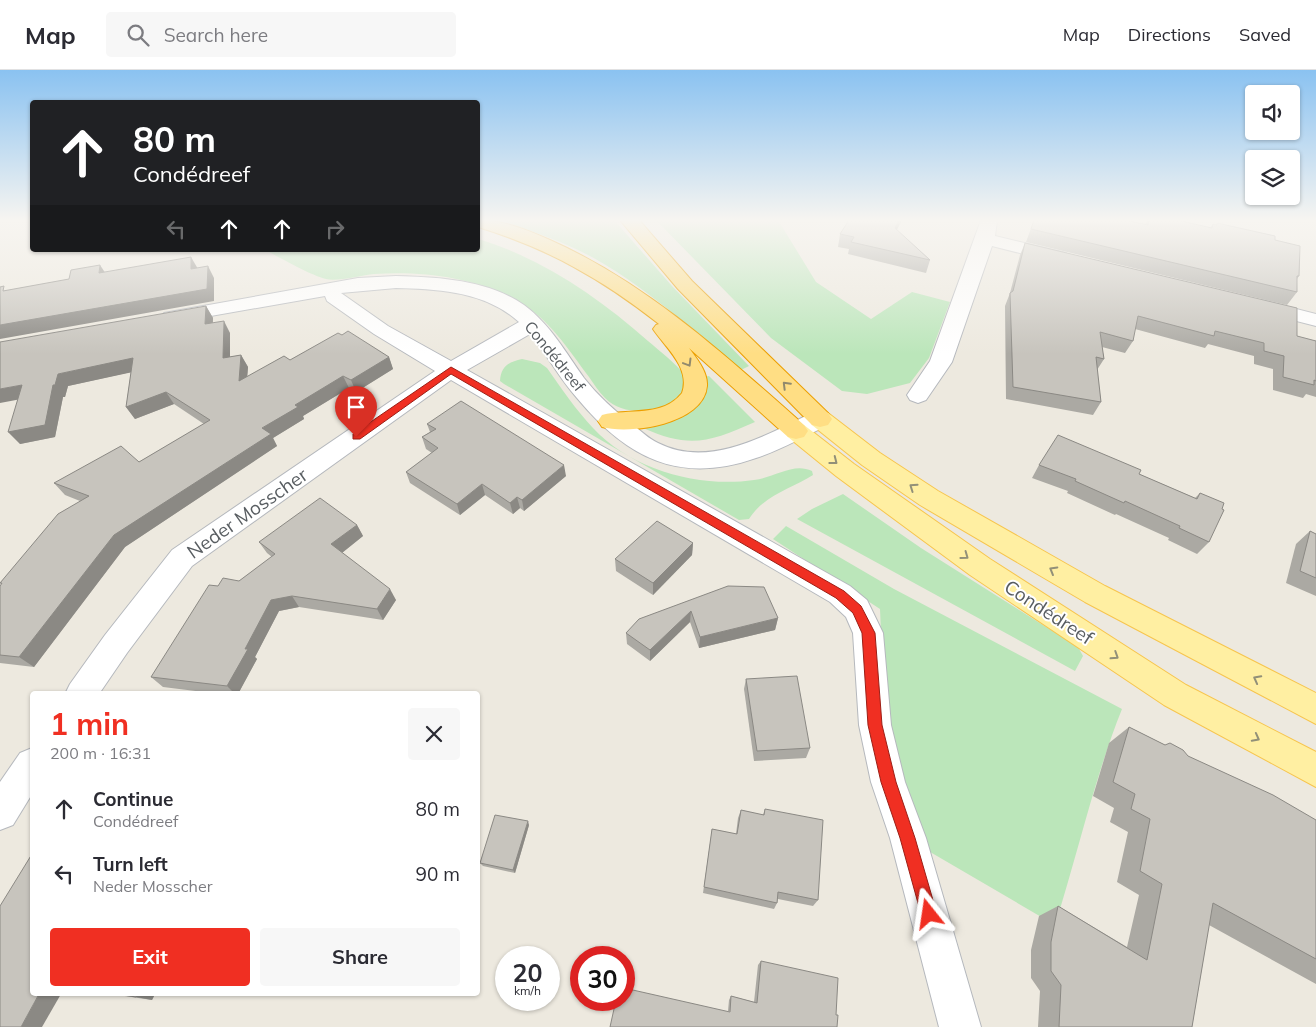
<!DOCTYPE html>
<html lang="en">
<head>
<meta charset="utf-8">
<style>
  body { margin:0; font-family:Mulish,sans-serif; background:#f7f7f7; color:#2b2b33; height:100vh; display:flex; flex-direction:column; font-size:19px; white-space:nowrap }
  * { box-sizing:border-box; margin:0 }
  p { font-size:16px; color:#7c7c81 }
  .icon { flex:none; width:28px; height:28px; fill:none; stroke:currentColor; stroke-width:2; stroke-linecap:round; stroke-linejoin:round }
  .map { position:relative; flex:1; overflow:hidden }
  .drawer { position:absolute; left:30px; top:621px; width:450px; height:305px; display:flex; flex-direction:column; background:#fff; border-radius:5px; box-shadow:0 1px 4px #0004 }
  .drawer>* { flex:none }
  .top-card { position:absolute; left:30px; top:30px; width:450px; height:152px; border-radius:5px; box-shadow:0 1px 4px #0004; background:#202124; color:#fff; overflow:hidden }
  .tools { position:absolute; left:1245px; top:15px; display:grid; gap:10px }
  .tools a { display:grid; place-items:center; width:55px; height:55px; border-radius:5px; background:#fff; box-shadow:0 1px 4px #0004; font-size:25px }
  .speed { position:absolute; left:495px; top:876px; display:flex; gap:10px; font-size:25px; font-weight:700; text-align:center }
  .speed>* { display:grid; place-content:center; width:65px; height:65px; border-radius:50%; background:#fff; box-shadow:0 1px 4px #0004; line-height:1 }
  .speed small { font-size:12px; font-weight:400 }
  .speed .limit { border:8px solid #d22; background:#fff; color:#111 }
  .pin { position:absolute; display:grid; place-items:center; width:42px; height:42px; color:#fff; margin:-51px -21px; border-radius:50% 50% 50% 0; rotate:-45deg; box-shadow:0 0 5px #0007 }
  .pin .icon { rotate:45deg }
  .me { position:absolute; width:55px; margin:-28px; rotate:345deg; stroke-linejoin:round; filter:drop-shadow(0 0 4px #0008) }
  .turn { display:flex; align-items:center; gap:18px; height:105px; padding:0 20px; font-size:22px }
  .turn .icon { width:65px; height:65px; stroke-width:2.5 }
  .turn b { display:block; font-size:35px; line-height:42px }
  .lanes { display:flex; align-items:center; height:48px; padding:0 20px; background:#0003; justify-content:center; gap:25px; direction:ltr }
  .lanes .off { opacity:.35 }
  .round { display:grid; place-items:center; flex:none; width:52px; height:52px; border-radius:5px; background:#f7f7f7 }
  .headline { display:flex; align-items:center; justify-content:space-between; height:85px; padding:0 20px }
  h1 { font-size:30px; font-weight:700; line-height:38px; color:#f02f22 }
  .cta { display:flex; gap:10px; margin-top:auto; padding:10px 20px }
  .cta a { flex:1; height:58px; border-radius:5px; background:#f02f22; color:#fff; font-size:20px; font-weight:700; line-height:58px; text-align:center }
  .cta a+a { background:#f7f7f7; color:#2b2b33 }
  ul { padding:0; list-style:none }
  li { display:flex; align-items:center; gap:15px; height:65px; padding:0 20px }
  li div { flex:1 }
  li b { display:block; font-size:19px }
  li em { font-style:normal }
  header { display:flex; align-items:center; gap:30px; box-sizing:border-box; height:70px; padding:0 25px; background:#fff; border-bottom:1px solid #e1e1e2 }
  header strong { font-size:24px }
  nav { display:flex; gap:28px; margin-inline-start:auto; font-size:18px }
  .search { width:350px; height:45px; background:#f7f7f7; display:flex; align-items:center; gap:12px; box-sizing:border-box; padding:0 18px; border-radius:5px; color:#7c7c81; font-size:19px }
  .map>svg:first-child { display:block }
  .green { fill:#bbe6ba }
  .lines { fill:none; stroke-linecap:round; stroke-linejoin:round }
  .minor-casing { stroke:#b5b8bd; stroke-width:2 }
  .primary-casing { stroke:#f7c54e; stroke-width:2 }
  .motorway-casing { stroke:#ec9f00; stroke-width:2 }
  .minor { fill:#fff; fill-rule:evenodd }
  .primary { fill:#ffefa2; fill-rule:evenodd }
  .motorway { fill:#ffde84; fill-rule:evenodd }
  .wall { fill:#aba9a3 }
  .shaded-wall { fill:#8b8984 }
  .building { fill:#c7c4bd; stroke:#8b8984 }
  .oneway { stroke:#928a6d }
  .oneway2 { stroke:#929078 }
  .route { fill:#f02f22; stroke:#9c1f16 }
  .labels { text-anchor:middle; stroke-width:4; stroke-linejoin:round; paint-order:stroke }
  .far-street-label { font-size:16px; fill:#585d61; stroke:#fff }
  .street-label { font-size:19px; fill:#585d61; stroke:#fff }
</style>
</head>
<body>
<header>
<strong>Map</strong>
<div class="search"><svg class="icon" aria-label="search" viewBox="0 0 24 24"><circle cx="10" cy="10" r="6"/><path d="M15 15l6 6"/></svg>Search here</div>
<nav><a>Map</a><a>Directions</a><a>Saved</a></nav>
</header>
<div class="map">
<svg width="1316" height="957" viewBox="0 0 1316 957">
  <rect width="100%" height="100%" fill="#ede9df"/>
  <g class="green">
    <path d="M500 150H614L672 216 749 296 739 301C691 258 634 206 576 179 552 168 526 159 500 150Z"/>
    <polygon points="656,150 778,150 816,212 871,249 912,222 950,232 929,288 910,313 867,324 842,321 771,268"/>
    <path d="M478 169C542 188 598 227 648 271 661 282 674 292 685 305 686 320 681 332 666 337 647 343 620 344 605 328 599 322 594 314 589 307 568 279 549 248 517 231 474 207 423 201 374 204 362 205 337 212 326 209 310 205 281 188 265 180H478Z"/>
    <path d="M522 289 540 293 547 298C561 318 576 340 593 358 632 400 699 418 754 410 774 408 793 392 812 401L813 405C791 419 764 425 749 449L739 450 504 314 500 311C501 296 509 292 522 289Z"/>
    <path d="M709 306 755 352C710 372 690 379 643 358L665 352 703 307Z"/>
    <polygon points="843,424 921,478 1078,577 1083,586 1075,601 797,449 812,439"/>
    <path d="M786 456 894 519 1122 639C1094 709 1078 783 1055 855L925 779 899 717 883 609 880 539 773 469Z"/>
  </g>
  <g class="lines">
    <g class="minor-casing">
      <g id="minor">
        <polygon points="981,150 997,150 995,166 1066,183 1068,187 1066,191 1059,193 992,176 952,292 926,330 918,333 910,330 907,325 930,291"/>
        <path d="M396 206C439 207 488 210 524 235 550 254 566 283 584 308 598 326 615 341 633 355 641 361 649 369 658 373 709 399 766 365 812 343L820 341 828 343 832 349 828 355C805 366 781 380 756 388 679 415 627 388 577 328 559 308 547 284 530 264L467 300 850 516 867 530 883 563 891 655 905 712 926 768 981 957H939L890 768 871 712 859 655 853 563 846 547 830 532 451 310 192 496 127 583 99 624H65L70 614 105 565 172 480 435 301 374 264 327 231 325 226 171 253 164 251 161 247 164 243 358 208ZM396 218C440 219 486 222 519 252L451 291 388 256 341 223Z"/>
        <polygon points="1261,230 1316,244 1316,256 1254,240 1251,236 1254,232"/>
        <polygon points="32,678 32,724 13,755 0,760 0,712 20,683"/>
      </g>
    </g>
    <g class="primary-casing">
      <g id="primary">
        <polygon points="820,341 828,343 880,383 938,421 1105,516 1316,623 1316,654 1085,532 920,435 862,395 812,355 808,349 812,343"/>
        <polygon points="796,353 804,355 854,394 990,489 1186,615 1316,682 1316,717 1164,635 970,505 836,406 788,367 784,361 788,355"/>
      </g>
    </g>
    <g class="motorway-casing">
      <g id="motorway">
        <path d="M478 150C503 150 527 160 550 170 647 213 726 286 804 355L808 361 804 367 796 369 788 367 689 278C697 289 708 302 707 316 704 354 630 365 602 357L598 351 602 345C629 338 662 348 682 323 691 298 665 277 653 259L656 255 659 254C602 209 547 178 478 157Z"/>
        <polygon points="620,150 639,150 692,211 828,343 832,349 828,355 820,357 812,355 678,219"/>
      </g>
    </g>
    <use href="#minor" class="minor"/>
    <use href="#primary" class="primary"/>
    <use href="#motorway" class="motorway"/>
  </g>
  <g class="wall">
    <polygon points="849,150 902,150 897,160 930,190 926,203 848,184 849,179 838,177 840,164"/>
    <polygon points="1034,150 1145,155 1147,150 1177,150 1210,158 1213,154 1216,155 1217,153 1275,170 1299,206 1297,209 1297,222 1287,235 1026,172"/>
    <polygon points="1025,173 1297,266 1316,271 1316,327 1306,324 1303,328 1273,320 1273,299 1254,294 1254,286 1208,274 1205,278 1135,259 1133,271 1125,283 1102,277 1104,289 1097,300 1101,332 1093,345 1006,329 1005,236 1010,223 1020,185"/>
    <polygon points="206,236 213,248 213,253 230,263 230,287 241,285 248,297 247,307 290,290 389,287 393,299 356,322 349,318 303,346 304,349 273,368 277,376 125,477 34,597 0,593 0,516 2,514 0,513 80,431 65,425 54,413 139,392 204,354 174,334 135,349 126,337 131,302 68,316 65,327 63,327 55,367 20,374 17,330"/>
    <polygon points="427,354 566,406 524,441 520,438 513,444 485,425 460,445 410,413 406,402 432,383 426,379 422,367 430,362"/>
    <polygon points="1039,395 1139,404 1195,428 1200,423 1209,472 1197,484 1168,470 1169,468 1116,444 1115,445 1067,423 1068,421 1032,408"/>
    <polygon points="357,455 363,466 342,483 396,530 383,550 299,537 279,541 255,587 257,589 238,624 220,624 163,617 151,607 218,516 239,511 272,487 267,483 259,472"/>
    <polygon points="1310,461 1316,464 1316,526 1286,513 1296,474"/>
    <polygon points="693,473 692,485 653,525 616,501 615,489"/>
    <polygon points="728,516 778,548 775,560 699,578 690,552 650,591 627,574 626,563"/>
    <polygon points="746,609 810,678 806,688 754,691 744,619"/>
    <polygon points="1129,657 1316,750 1316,914 1209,855 1192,957 1038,957 1040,921 1031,908 1031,880 1039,846 1058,836 1127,877 1139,825 1117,812 1128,762 1110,752 1114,738 1093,726 1109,673"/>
    <polygon points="765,739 818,830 813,836 778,829 777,833 774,839 703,823 712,759 736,764 738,748 741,740 763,745"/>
    <polygon points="529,755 515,803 483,796 480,793"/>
    <polygon points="761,891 836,945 728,941 729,930 731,926 754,932 758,895"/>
    <polygon points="111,924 155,924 152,930"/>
  </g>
  <g class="shaded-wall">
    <polygon points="899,150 902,150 891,170 895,158"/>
    <polygon points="191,187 198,199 191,199"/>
    <polygon points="100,195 108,207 99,203"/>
    <polygon points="208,196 214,208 214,231 0,269 0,255"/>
    <polygon points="206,236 213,248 212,266 205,254"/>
    <polygon points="224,251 230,263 230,300 223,288"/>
    <polygon points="241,285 248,297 246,323 239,311"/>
    <polygon points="389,287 393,299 356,322 351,310"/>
    <polygon points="133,288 142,300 68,316 65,327 63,327 55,367 20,374 8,362 53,315 58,304"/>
    <polygon points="343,306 349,318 303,346 304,349 273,368 277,376 125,477 34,597 19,587 114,465 295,335"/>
    <polygon points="22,315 32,327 0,333 0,319"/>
    <polygon points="166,322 174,334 135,349 126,337"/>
    <polygon points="564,395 566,406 524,441 522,430"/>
    <polygon points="482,414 485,425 460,445 457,434"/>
    <polygon points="517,427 520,438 513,444 510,433"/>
    <polygon points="357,455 363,466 338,486 331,474"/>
    <polygon points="693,473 692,485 653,525 653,513"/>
    <polygon points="390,519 396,530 383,550 377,539"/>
    <polygon points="292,526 299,537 279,541 255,587 257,589 238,624 235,624 227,616 245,579 271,530"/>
    <polygon points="691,541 690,552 650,591 650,580"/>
    <polygon points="778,548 775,560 699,578 700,567"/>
    <polygon points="528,751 529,755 515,803 513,800"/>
    <polygon points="39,924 61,924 42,957 21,957"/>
    <polygon points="137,924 155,924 152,930 136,927"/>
  </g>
  <g class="building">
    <polygon points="849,150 899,150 895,158 930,190 851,172 854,167 840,164"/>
    <polygon points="1034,150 1125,150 1148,155 1149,150 1177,150 1212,158 1213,154 1217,155 1217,153 1275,166 1275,170 1300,176 1299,206 1297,206 1297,222 1031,159"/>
    <polygon points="1025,173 1297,238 1297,266 1316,271 1316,311 1314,310 1314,315 1283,307 1284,286 1264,281 1264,273 1215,261 1214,266 1138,246 1133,271 1100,262 1104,289 1096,287 1101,332 1013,317 1010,223 1013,221"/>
    <polygon points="191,187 191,199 208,196 207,219 0,255 0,217 4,216 3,221 69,209 71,200 100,195 99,203"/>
    <polygon points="206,236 205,254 224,251 223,288 241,285 239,311 284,286 290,290 338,263 342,265 348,261 389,287 351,310 343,306 295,335 298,337 262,358 271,364 114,465 19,587 0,585 0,516 2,513 0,513 58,444 89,426 54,413 121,376 139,392 210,350 166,322 126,337 133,288 58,304 55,315 53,315 45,355 8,362 22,315 0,319 0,272"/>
    <polygon points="461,331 564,395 522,430 517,427 510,433 482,414 457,434 406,402 438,378 422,367 436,359 427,354"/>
    <polygon points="1058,365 1141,400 1139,404 1197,429 1200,423 1224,433 1222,439 1224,440 1209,472 1179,458 1180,456 1125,431 1124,433 1075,411 1076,409 1039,395"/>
    <polygon points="320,428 357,455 331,474 390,519 377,539 292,526 271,530 245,579 248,579 227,616 151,607 209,515 218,516 223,508 239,511 275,484 259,472"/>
    <polygon points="657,451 693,473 653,513 615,489"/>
    <polygon points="1310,461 1316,464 1316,508 1300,501"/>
    <polygon points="728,516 764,517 778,548 700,567 691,541 650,580 626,563 639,549"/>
    <polygon points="797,606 810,678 757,681 746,609"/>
    <polygon points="1129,657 1165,675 1170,673 1183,680 1188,686 1273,725 1316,750 1316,889 1213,833 1192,957 1059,957 1061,915 1051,901 1051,872 1058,836 1147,890 1162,814 1140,801 1150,749 1131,739 1135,724 1113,712"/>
    <polygon points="765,739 823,750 818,830 778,822 777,833 704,817 712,759 737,764 741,740 764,745"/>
    <polygon points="495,745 528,751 513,800 480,793"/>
    <polygon points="32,784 32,924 39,924 21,957 0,957 0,836"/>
    <polygon points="761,891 838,908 836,945 838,945 837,957 610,957 616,930 624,930 624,918 730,942 731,926 757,933"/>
    <polygon points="117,924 137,924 136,927"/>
  </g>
  <defs><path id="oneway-chevron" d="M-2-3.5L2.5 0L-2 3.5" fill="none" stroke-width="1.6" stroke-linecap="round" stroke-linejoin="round" transform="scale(1.25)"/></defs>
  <g class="oneway">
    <use href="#oneway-chevron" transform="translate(688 293) rotate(59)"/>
    <use href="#oneway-chevron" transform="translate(786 315) rotate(-135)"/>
  </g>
  <g class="oneway2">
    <use href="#oneway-chevron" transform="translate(834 391) rotate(38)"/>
    <use href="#oneway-chevron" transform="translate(913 417) rotate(-145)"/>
    <use href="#oneway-chevron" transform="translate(965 486) rotate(36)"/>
    <use href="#oneway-chevron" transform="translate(1053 500) rotate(-150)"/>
    <use href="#oneway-chevron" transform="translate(1115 586) rotate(33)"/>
    <use href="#oneway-chevron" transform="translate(1257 609) rotate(-152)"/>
    <use href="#oneway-chevron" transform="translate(1256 668) rotate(28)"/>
  </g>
  <linearGradient id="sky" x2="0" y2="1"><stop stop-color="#8ac2f1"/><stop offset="0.53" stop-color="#f7f5f1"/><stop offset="1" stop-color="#f7f5f1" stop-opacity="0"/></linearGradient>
  <rect width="1316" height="284" fill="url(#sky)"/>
  <polygon class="route" points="451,297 844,521 861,536 875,563 882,655 896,712 915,768 937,844 935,850 929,852 923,850 921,844 900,768 881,712 868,655 862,563 853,543 836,528 451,304 360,369 353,369 353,364"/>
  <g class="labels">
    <g class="far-street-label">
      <text transform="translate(555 286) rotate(51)" y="6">Condédreef</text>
    </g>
    <g class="street-label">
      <text transform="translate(247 443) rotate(-35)" y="7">Neder Mosscher</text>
      <text transform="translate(1049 542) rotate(33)" y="7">Condédreef</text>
    </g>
  </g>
</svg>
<div class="tools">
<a><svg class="icon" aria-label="sound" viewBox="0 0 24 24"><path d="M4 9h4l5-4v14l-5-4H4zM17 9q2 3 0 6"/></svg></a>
<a><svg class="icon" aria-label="layers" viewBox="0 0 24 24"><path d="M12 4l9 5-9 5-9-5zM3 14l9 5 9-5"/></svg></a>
</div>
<div class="speed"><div>20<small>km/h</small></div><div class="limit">30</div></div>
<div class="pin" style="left:356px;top:367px;background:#d93025"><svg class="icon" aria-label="arrive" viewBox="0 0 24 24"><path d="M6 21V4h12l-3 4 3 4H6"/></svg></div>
<svg class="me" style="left:929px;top:844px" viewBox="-20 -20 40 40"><path d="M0-17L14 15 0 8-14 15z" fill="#f02f22" stroke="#fff" stroke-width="4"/></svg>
<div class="top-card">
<div class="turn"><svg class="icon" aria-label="ahead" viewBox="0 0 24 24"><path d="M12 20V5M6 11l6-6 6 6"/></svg><div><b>80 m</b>Condédreef</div></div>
<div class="lanes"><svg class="icon off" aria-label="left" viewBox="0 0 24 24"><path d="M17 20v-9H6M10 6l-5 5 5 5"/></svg><svg class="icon" aria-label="ahead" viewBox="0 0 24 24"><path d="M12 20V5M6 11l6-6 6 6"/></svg><svg class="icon" aria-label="ahead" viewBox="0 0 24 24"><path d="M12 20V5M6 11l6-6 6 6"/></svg><svg class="icon off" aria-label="right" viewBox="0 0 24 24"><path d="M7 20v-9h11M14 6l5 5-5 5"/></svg></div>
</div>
<section class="drawer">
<div class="headline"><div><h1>1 min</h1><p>200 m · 16:31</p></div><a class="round"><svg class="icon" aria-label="close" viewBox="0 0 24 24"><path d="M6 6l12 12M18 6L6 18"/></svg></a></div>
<ul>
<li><svg class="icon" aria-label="ahead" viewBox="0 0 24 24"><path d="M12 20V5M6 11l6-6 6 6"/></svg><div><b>Continue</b><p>Condédreef</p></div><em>80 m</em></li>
<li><svg class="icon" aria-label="left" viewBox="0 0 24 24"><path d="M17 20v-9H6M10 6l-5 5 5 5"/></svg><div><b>Turn left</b><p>Neder Mosscher</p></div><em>90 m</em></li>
</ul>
<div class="cta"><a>Exit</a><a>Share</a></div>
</section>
</div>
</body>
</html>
